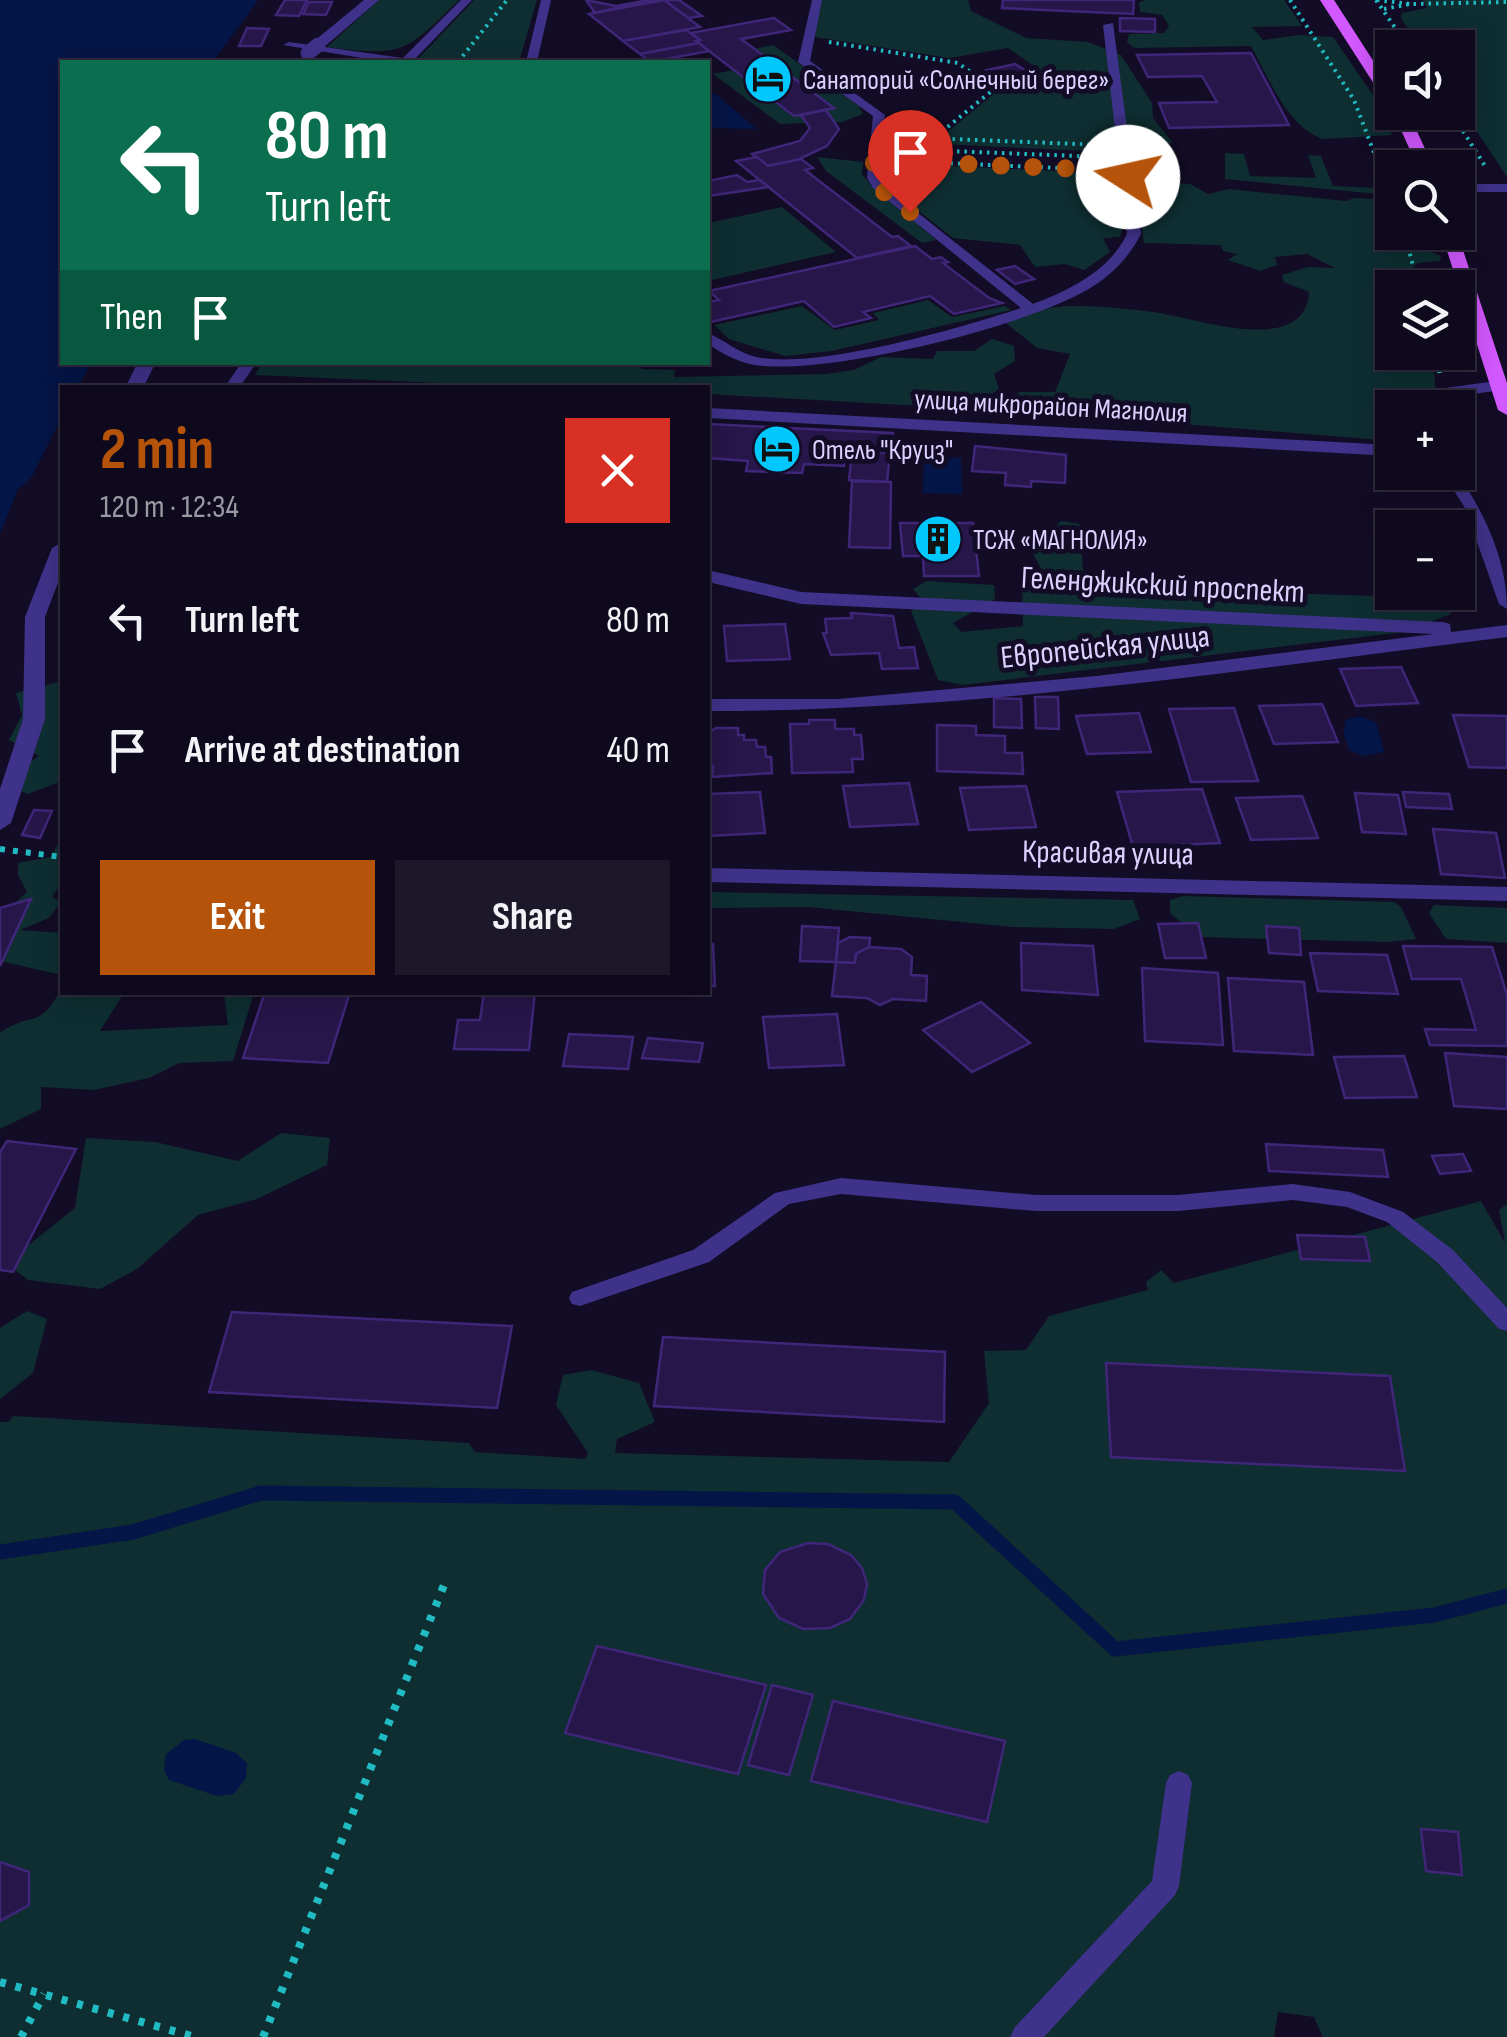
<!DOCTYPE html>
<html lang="en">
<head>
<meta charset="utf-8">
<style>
  body { margin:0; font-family:"Sofia Sans Condensed",sans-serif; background:#1c1729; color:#f1f3f6; height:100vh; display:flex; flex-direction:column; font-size:38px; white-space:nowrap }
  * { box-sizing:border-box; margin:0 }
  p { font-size:32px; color:#9b9aa3 }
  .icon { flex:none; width:55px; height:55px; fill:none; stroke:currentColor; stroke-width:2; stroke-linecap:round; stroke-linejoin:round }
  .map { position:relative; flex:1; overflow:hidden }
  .side { position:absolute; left:60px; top:385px; width:650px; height:610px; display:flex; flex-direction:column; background:#0e091c; border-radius:0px; box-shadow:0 5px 25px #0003,0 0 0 2px #2e2a3b }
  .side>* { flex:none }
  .hud { position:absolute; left:60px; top:60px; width:650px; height:305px; border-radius:0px; box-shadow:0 5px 25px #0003,0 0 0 2px #2e2a3b; background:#0b6e4f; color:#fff; overflow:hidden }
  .buttons { position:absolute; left:1375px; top:30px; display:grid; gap:20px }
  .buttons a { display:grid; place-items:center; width:100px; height:100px; border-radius:0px; background:#0e091c; box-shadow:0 5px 25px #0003,0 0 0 2px #2e2a3b; font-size:50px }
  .pin { position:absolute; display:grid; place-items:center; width:85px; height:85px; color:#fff; margin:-102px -42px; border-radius:50% 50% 50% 0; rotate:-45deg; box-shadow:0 0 10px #0007 }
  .pin .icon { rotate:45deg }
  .me { position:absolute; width:110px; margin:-55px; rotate:280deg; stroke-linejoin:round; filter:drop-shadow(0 0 8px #0008) }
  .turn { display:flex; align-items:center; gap:35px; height:210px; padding:0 40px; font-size:45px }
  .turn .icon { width:130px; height:130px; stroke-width:2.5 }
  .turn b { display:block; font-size:70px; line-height:85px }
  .then { display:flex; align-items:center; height:95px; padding:0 40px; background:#0003; gap:20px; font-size:38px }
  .round { display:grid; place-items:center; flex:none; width:105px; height:105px; border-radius:0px; background:#1c1729 }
  .head { display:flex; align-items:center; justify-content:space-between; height:170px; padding:0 40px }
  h1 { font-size:60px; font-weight:700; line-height:75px; color:#b45309 }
  .button { display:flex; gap:20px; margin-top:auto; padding:20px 40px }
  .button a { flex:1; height:115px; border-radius:0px; background:#b45309; color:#fff; font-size:40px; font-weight:700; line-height:115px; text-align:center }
  .button a+a { background:#1c1729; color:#f1f3f6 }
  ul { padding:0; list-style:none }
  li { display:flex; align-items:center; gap:30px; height:130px; padding:0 40px }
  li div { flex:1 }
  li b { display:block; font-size:38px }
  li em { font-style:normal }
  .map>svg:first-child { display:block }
  .green { fill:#0e2e31 }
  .water { fill:#041547 }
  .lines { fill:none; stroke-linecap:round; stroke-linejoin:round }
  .stream { stroke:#041547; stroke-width:15 }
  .building { fill:#261649; stroke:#3f2678; stroke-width:2.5 }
  .path-far3 { stroke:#21bcc3; stroke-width:4; stroke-dasharray:2.5 5; stroke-linecap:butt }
  .path-far2 { stroke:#21bcc3; stroke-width:5; stroke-dasharray:4 6; stroke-linecap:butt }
  .path-far1 { stroke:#21bcc3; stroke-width:6; stroke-dasharray:5 8; stroke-linecap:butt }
  .path { stroke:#21bcc3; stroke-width:8; stroke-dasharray:6 10; stroke-linecap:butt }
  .lane { fill:#3f328a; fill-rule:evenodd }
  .street { fill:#3f328a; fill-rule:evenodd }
  .primary { fill:#d258ff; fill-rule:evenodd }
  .street-bridge { stroke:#3f328a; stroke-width:15 }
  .route { stroke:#b45309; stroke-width:18; stroke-dasharray:0 32.4 }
  .labels { text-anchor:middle; stroke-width:10; stroke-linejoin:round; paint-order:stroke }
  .far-poi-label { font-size:28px; fill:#dbd1ff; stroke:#130c26; text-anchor:start }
  .far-street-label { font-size:28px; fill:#dbd1ff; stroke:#130c26 }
  .street-label { font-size:32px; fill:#dbd1ff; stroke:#130c26 }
</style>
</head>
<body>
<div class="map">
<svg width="1507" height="2037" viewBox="0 0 1507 2037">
  <rect width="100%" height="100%" fill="#130c26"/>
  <g class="green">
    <path d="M379 0H459C405 53 404 57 327 47Z"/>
    <polygon points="474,0 537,0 519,62 415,62"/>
    <polygon points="820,0 968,0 971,11 1026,38 1088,42 1121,55 1152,103 1153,118 1173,143 1108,142 1106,152 941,144 944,135 996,92 1051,78 1008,48 949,58 815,37"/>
    <path d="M1145 0H1284L1302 26 1252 27 1263 40 1300 35 1333 37 1377 101 1392 135 1323 139C1287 127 1268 76 1251 46L1134 48 1127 42 1129 34 1164 33 1169 26 1162 15 1140 12 1139 3Z"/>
    <polygon points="1423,0 1507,0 1507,177 1458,103 1458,48 1420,47 1401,18 1402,13 1427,8"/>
    <polygon points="773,45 859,106 863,114 842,122 780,124 713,74 734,70 794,116 833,108 754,49"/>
    <polygon points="1225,153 1244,154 1250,176 1316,178 1308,155 1321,156 1333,186 1377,188 1378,194 1225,179"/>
    <polygon points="817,157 863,162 862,174 871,185 936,240 922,243 826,171"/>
    <polygon points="890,163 1119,174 1124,222 1120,237 1103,238 1110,252 1084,270 1065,264 1035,267 1020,245 953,238 887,186 881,171"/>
    <path d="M1147 181 1190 184 1208 194 1229 189 1346 201 1354 198 1392 200V232L1435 233 1439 241 1429 245 1399 241 1396 244 1414 252 1423 249 1441 256 1440 261 1418 263 1406 273 1431 280 1440 287 1392 288V324L1376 328 1379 340 1392 339V352L1428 353 1430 359H1411L1413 368 1434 371 1437 407 1392 408V441L1023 411 1007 402 1019 392H1055L1070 354 1037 348 1006 323C1021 318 1036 310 1051 308 1077 303 1126 309 1153 312 1193 317 1305 359 1309 292L1284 282 1282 275 1308 267 1335 268 1307 254 1275 257 1277 265 1260 271 1228 260 1237 254 1223 251 1221 245 1144 243 1137 193Z"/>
    <polygon points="782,207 836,252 708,281 708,223"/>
    <polygon points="928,300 952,317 1005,306 1011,310 832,351 785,356 729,339 714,325 802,306 835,330 879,320 873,313"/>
    <polygon points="992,339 1014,346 1015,361 994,374 999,389 978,404 940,407 708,394 708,388 531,387 255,375 263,362 632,362 642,369 675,370 674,377 826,374 854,370 881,357 933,359 937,351 974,351"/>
    <polygon points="1061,521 1080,524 1084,587 1444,598 1451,614 1403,632 963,685 938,680 911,611 924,602 913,589 927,581 994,585 995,599 953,623 961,632 1023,626 1022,584 1047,579 1032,552"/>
    <polygon points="62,681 58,730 62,732 62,789 60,782 27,794 12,786 13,772 39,756 9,740 22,715 16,693"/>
    <polygon points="62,836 62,882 52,897 61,902 49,918 20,930 62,933 62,975 0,961 0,916 27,892 18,875 18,863 51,857"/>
    <polygon points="708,892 1133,900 1140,919 1114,929 1013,927 808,907 708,908"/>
    <polygon points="1183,896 1394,902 1401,907 1416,939 1388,942 1198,937 1170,913 1170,900"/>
    <polygon points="1434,905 1507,908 1507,943 1446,939 1429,913"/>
    <path d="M62 987V992L124 993 100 1031 228 1025 224 993H254L233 1061 179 1063 149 1078 94 1090 41 1087V1109L0 1129V1033C34 1009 38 1033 62 987Z"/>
    <polygon points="281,1133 330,1138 327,1165 257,1199 198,1215 137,1269 100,1289 28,1280 6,1263 75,1208 86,1138 155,1142 238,1161"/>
    <polygon points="1481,1201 1505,1243 1499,1210 1507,1204 1507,2037 1323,2037 1314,2017 1278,2012 1274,2037 0,2037 0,1422 8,1422 13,1416 469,1443 475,1452 585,1459 588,1453 556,1405 563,1375 591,1370 639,1383 655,1422 617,1439 615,1453 949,1462 989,1403 984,1351 1026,1350 1049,1316 1148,1290 1146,1282 1161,1270 1174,1283"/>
    <polygon points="27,1311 47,1319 33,1373 0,1399 0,1328"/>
  </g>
  <g class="water">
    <polygon points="0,0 258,0 213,62 62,62 62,362 91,363 78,387 62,388 62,417 31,478 18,489 0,534"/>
    <polygon points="708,92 714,93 757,129 712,128"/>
    <polygon points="924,457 961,458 962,494 923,493"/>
    <polygon points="1360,716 1376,722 1384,752 1363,756 1349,750 1344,735 1345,720"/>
    <polygon points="195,1739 236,1753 247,1763 246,1778 234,1794 217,1796 169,1780 164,1770 166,1754 184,1740"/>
  </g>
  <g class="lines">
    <polyline class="stream" points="0,1552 133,1532 261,1493 955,1502 1115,1649 1434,1615 1507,1596"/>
  </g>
  <g class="building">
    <polygon points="285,0 307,0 299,16 276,15"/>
    <polygon points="586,0 616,6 649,0 595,13"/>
    <polygon points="649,0 679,0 702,16 688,18 664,0 648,3"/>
    <polygon points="664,0 700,27 623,41 589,14"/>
    <polygon points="1003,0 1134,0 1133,14 1002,8"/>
    <polygon points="309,2 332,2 326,15 303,14"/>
    <polygon points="774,18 791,30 741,39 834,108 794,116 696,41 700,40 691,33"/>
    <polygon points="1120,18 1155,19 1155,32 1120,31"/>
    <polygon points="247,28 269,29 261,46 239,46"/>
    <polygon points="686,30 700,40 696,41 699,43 640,54 623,41"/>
    <polygon points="699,43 709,51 650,62 640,54"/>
    <polygon points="1251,53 1289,125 1169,128 1159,103 1217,102 1202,76 1148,77 1137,55"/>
    <polygon points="1015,64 1035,76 1006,82 987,70"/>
    <polygon points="826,110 839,129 827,146 797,160 768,166 752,154 800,141 810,128 801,115"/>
    <polygon points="757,157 768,166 801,159 813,168 805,170 892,237 898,236 911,246 857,258 736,161"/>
    <polygon points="737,175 747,182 759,180 769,187 708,196 708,181"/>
    <polygon points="915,246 932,259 941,257 948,262 943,263 989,298 1002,303 954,314 930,296 863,312 871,318 834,327 804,301 711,322 708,319 708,302 719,300 709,291"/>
    <polygon points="1015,266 1034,279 1015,284 997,270"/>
    <polygon points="975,405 1011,407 1010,413 974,411"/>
    <polygon points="708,424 893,433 890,450 847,448 844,466 804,464 802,473 746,471 748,461 708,458"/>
    <polygon points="975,446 1066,455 1065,483 1031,481 1031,487 1005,485 1006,473 972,471"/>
    <polygon points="852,451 890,453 887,482 849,480"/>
    <polygon points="852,481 891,482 890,548 849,547"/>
    <polygon points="900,523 973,523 979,576 924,576 923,556 903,556"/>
    <polygon points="851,613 893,616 899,648 914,647 918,668 882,669 879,653 831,655 823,633 827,633 825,619 852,618"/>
    <polygon points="785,624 790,659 727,661 724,626"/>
    <polygon points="1401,667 1418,703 1356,706 1340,669"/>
    <polygon points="1035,697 1058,697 1059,729 1036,728"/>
    <polygon points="994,698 1021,699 1022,728 994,727"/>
    <polygon points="1322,704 1338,742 1274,744 1259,706"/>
    <polygon points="1234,708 1258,781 1191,782 1169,709"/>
    <polygon points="1139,713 1151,752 1087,754 1076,716"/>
    <polygon points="1453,715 1507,716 1507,768 1469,767"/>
    <polygon points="809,720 835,720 835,729 854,729 854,735 861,735 863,759 852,759 853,772 792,773 790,724 809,724"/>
    <polygon points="937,725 976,726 976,735 1005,736 1005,753 1022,753 1023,774 937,771"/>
    <polygon points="716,728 738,728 738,735 744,735 744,740 756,740 757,747 765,747 766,757 771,757 772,773 712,777 713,766 708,766 708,733"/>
    <polygon points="909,783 918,824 850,827 843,786"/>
    <polygon points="1026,786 1036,827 969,830 960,788"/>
    <polygon points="1202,789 1220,843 1133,847 1117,792"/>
    <polygon points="760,792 765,833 708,836 708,794"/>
    <polygon points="1403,792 1449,794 1452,809 1406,807"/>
    <polygon points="1355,793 1398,795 1406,834 1362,832"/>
    <polygon points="1302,796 1318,838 1251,840 1236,798"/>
    <polygon points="34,810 52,811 40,838 22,835"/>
    <polygon points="1433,829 1496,833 1505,878 1441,874"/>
    <polygon points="31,899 0,966 0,908"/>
    <polygon points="1198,923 1206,958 1165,958 1158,924"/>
    <polygon points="802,926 839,928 836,962 800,961"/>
    <polygon points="1266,926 1299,928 1301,955 1269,953"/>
    <polygon points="850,937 870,938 869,947 856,954 855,963 836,962 838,943"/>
    <polygon points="1021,943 1093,946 1098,995 1022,990"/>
    <polygon points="708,944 713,944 715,986 708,986"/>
    <polygon points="1403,946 1492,947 1507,995 1507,1046 1430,1045 1425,1029 1476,1030 1461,979 1412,979"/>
    <polygon points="869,947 901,949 912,957 911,975 927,976 926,1001 893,999 880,1005 867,998 832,996 836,962 855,963 856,954"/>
    <polygon points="1310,953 1387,955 1398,994 1318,991"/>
    <polygon points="1142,968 1218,973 1223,1045 1145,1041"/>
    <polygon points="1228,978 1304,982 1313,1055 1234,1051"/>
    <polygon points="265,992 350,992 328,1063 243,1058"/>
    <polygon points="484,992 535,992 529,1050 454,1049 458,1020 480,1020"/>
    <polygon points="981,1002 1030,1043 972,1072 923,1030"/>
    <polygon points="837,1014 844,1065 769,1068 763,1017"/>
    <polygon points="569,1034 633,1037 628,1069 563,1066"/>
    <polygon points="648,1038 703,1043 699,1062 642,1058"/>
    <polygon points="1445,1053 1507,1057 1507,1109 1454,1106"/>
    <polygon points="1404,1056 1417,1097 1345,1098 1334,1057"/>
    <polygon points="7,1141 76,1149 13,1272 0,1270 0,1152"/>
    <polygon points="1266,1144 1383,1150 1388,1177 1269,1171"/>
    <polygon points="1463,1154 1471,1171 1440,1174 1432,1156"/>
    <polygon points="1297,1235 1365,1237 1370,1261 1301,1259"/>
    <polygon points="232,1312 512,1326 497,1408 209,1392"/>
    <polygon points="663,1337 945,1352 944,1422 654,1406"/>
    <polygon points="1106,1363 1390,1376 1405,1471 1111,1457"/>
    <polygon points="808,1543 828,1544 851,1555 862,1568 867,1584 864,1600 850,1619 830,1628 803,1629 779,1618 763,1594 765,1570 780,1552"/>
    <polygon points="597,1646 766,1685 738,1774 565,1733"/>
    <polygon points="772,1685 813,1695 789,1775 748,1765"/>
    <polygon points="833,1701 1005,1741 987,1822 811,1781"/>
    <polygon points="1421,1829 1458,1832 1462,1875 1426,1871"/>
    <polygon points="0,1862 29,1872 29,1905 0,1921"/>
  </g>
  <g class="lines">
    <g class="path-far3">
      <polyline points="1290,0 1354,100 1392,200"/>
      <polyline points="1376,0 1409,48"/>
      <polyline points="1377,0 1410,4"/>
      <polyline points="1384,9 1410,4 1507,2"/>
      <polyline points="829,42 958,63 994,89 933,139"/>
      <polyline points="458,62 507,0"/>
      <polyline points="1451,112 1485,166"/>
      <polyline points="900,137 1103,145"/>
      <polyline points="897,149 1104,157"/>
      <polyline points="898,161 1105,170"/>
      <polyline points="1404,232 1419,288"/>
    </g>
    <g class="path-far2">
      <polyline points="1435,352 1440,373"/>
      <polyline points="1458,435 1464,459"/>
    </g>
    <polyline class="path-far1" points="0,849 62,857"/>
    <g class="path">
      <polyline points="0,1982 195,2037"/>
      <polyline points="21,2037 44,1994"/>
      <polyline points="263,2037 444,1585"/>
    </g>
    <g class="lane">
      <polygon points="461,0 472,0 412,62 386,62 283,45 289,42 403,58"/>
      <polygon points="541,0 551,0 537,62 526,62"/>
      <path d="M812 0H822L810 61 885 115 879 178 884 186 1033 304C1070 290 1109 271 1127 234L1103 25 1113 23 1141 234C1130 255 1115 272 1095 285 1033 326 839 372 764 366 743 365 724 355 708 344V333C725 340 738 353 756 357 816 370 961 328 1021 308L873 188 867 178 873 116 798 62Z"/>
      <rect x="1458" y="184" width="49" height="8"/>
      <polygon points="242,362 257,362 239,388 224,388"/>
      <path d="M1442 472H1457C1484 513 1507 559 1507 609L1499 604 1465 508Z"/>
      <polygon points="841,1178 1036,1195 1178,1195 1293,1184 1350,1192 1403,1212 1453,1250 1507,1308 1507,1331 1499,1329 1437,1262 1387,1222 1347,1207 1293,1200 1178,1211 1036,1211 841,1194 789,1204 709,1262 580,1306 572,1304 569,1298 572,1292 693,1250 775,1193"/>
      <polygon points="1179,1771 1188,1775 1192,1783 1179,1886 1175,1895 1044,2037 1010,2037 1015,2027 1152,1881 1166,1783 1170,1775"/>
    </g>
    <g class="street">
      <polygon points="364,0 379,0 323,48 313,48 313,42"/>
      <polygon points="138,362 156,362 143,388 125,388"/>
      <polygon points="1496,381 1505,386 1502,390 1459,396 1455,408 1437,408 1445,388"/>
      <polygon points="708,408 1392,445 1392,456 708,418"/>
      <polygon points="62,542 62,572 45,617 45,719 11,823 0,830 0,789 23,719 25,617 52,548"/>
      <path d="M708 570 801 592 1443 622 1450 624 1451 632 1507 625V637C1242 670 976 711 708 711V699H838L1096 676 1434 634 801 604 708 582Z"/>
      <polygon points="708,868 1507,887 1507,901 708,882"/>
    </g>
    <g class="primary">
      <polygon points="1320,0 1334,0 1392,90 1392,105 1385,101"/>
      <polygon points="1393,112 1408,112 1434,168 1418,168"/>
      <polygon points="1441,232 1457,232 1507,383 1507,415 1498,410"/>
    </g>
    <polyline class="street-bridge" points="308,53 318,45"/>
  </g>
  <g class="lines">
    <path class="route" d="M910 212C888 195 872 190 874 160L1127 171 1128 177"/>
  </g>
  <defs>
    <g id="hotel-disc" transform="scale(2.5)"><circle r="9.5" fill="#00c8fc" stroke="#130c26"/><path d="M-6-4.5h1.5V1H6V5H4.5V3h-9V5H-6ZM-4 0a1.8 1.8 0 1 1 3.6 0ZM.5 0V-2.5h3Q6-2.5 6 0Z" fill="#111"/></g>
    <g id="building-disc" transform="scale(2.5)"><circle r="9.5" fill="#00c8fc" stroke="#130c26"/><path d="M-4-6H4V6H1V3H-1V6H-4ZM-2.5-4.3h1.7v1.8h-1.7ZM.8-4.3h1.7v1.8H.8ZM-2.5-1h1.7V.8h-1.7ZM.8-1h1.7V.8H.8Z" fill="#111"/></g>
  </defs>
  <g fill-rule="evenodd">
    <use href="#hotel-disc" x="768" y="79"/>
    <use href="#hotel-disc" x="777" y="449"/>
    <use href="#building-disc" x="938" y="539"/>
  </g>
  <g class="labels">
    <g class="far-poi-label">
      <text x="803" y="89">Санаторий «Солнечный берег»</text>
      <text x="812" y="459">Отель "Круиз"</text>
      <text x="973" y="549">ТСЖ «МАГНОЛИЯ»</text>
    </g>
    <g class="far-street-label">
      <text transform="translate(1051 405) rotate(3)" y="10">улица микрорайон Магнолия</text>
    </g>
    <g class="street-label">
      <text transform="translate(1163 584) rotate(3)" y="11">Геленджикский проспект</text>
      <text transform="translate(1105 646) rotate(-6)" y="11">Европейская улица</text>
      <text transform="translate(1108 852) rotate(1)" y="11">Красивая улица</text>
    </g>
  </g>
</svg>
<div class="buttons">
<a><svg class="icon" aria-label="sound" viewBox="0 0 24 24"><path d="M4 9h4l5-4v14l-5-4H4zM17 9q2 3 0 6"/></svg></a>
<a><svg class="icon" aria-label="search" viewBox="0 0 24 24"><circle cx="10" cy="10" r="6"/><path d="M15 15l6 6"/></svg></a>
<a><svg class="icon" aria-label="layers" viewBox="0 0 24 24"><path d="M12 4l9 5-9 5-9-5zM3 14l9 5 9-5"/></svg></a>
<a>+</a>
<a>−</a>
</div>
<div class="pin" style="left:910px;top:212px;background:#d93025"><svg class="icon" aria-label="arrive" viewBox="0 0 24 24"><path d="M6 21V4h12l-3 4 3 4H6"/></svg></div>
<svg class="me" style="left:1128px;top:177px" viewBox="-20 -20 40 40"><circle r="19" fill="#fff"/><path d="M0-13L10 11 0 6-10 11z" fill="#b45309"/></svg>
<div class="hud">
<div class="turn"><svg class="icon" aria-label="left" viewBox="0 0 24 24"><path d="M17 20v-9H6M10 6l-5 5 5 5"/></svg><div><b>80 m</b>Turn left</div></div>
<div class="then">Then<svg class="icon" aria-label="arrive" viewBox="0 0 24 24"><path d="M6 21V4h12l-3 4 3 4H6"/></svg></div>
</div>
<section class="side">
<div class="head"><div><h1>2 min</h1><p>120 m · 12:34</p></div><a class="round" style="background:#d93025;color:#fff"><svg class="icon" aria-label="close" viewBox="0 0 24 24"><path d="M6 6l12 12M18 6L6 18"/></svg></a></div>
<ul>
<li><svg class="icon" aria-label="left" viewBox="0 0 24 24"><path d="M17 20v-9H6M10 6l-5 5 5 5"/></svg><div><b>Turn left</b></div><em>80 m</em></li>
<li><svg class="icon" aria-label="arrive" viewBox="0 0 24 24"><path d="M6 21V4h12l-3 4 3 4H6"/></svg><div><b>Arrive at destination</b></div><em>40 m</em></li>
</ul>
<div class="button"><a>Exit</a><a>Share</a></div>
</section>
</div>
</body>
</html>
